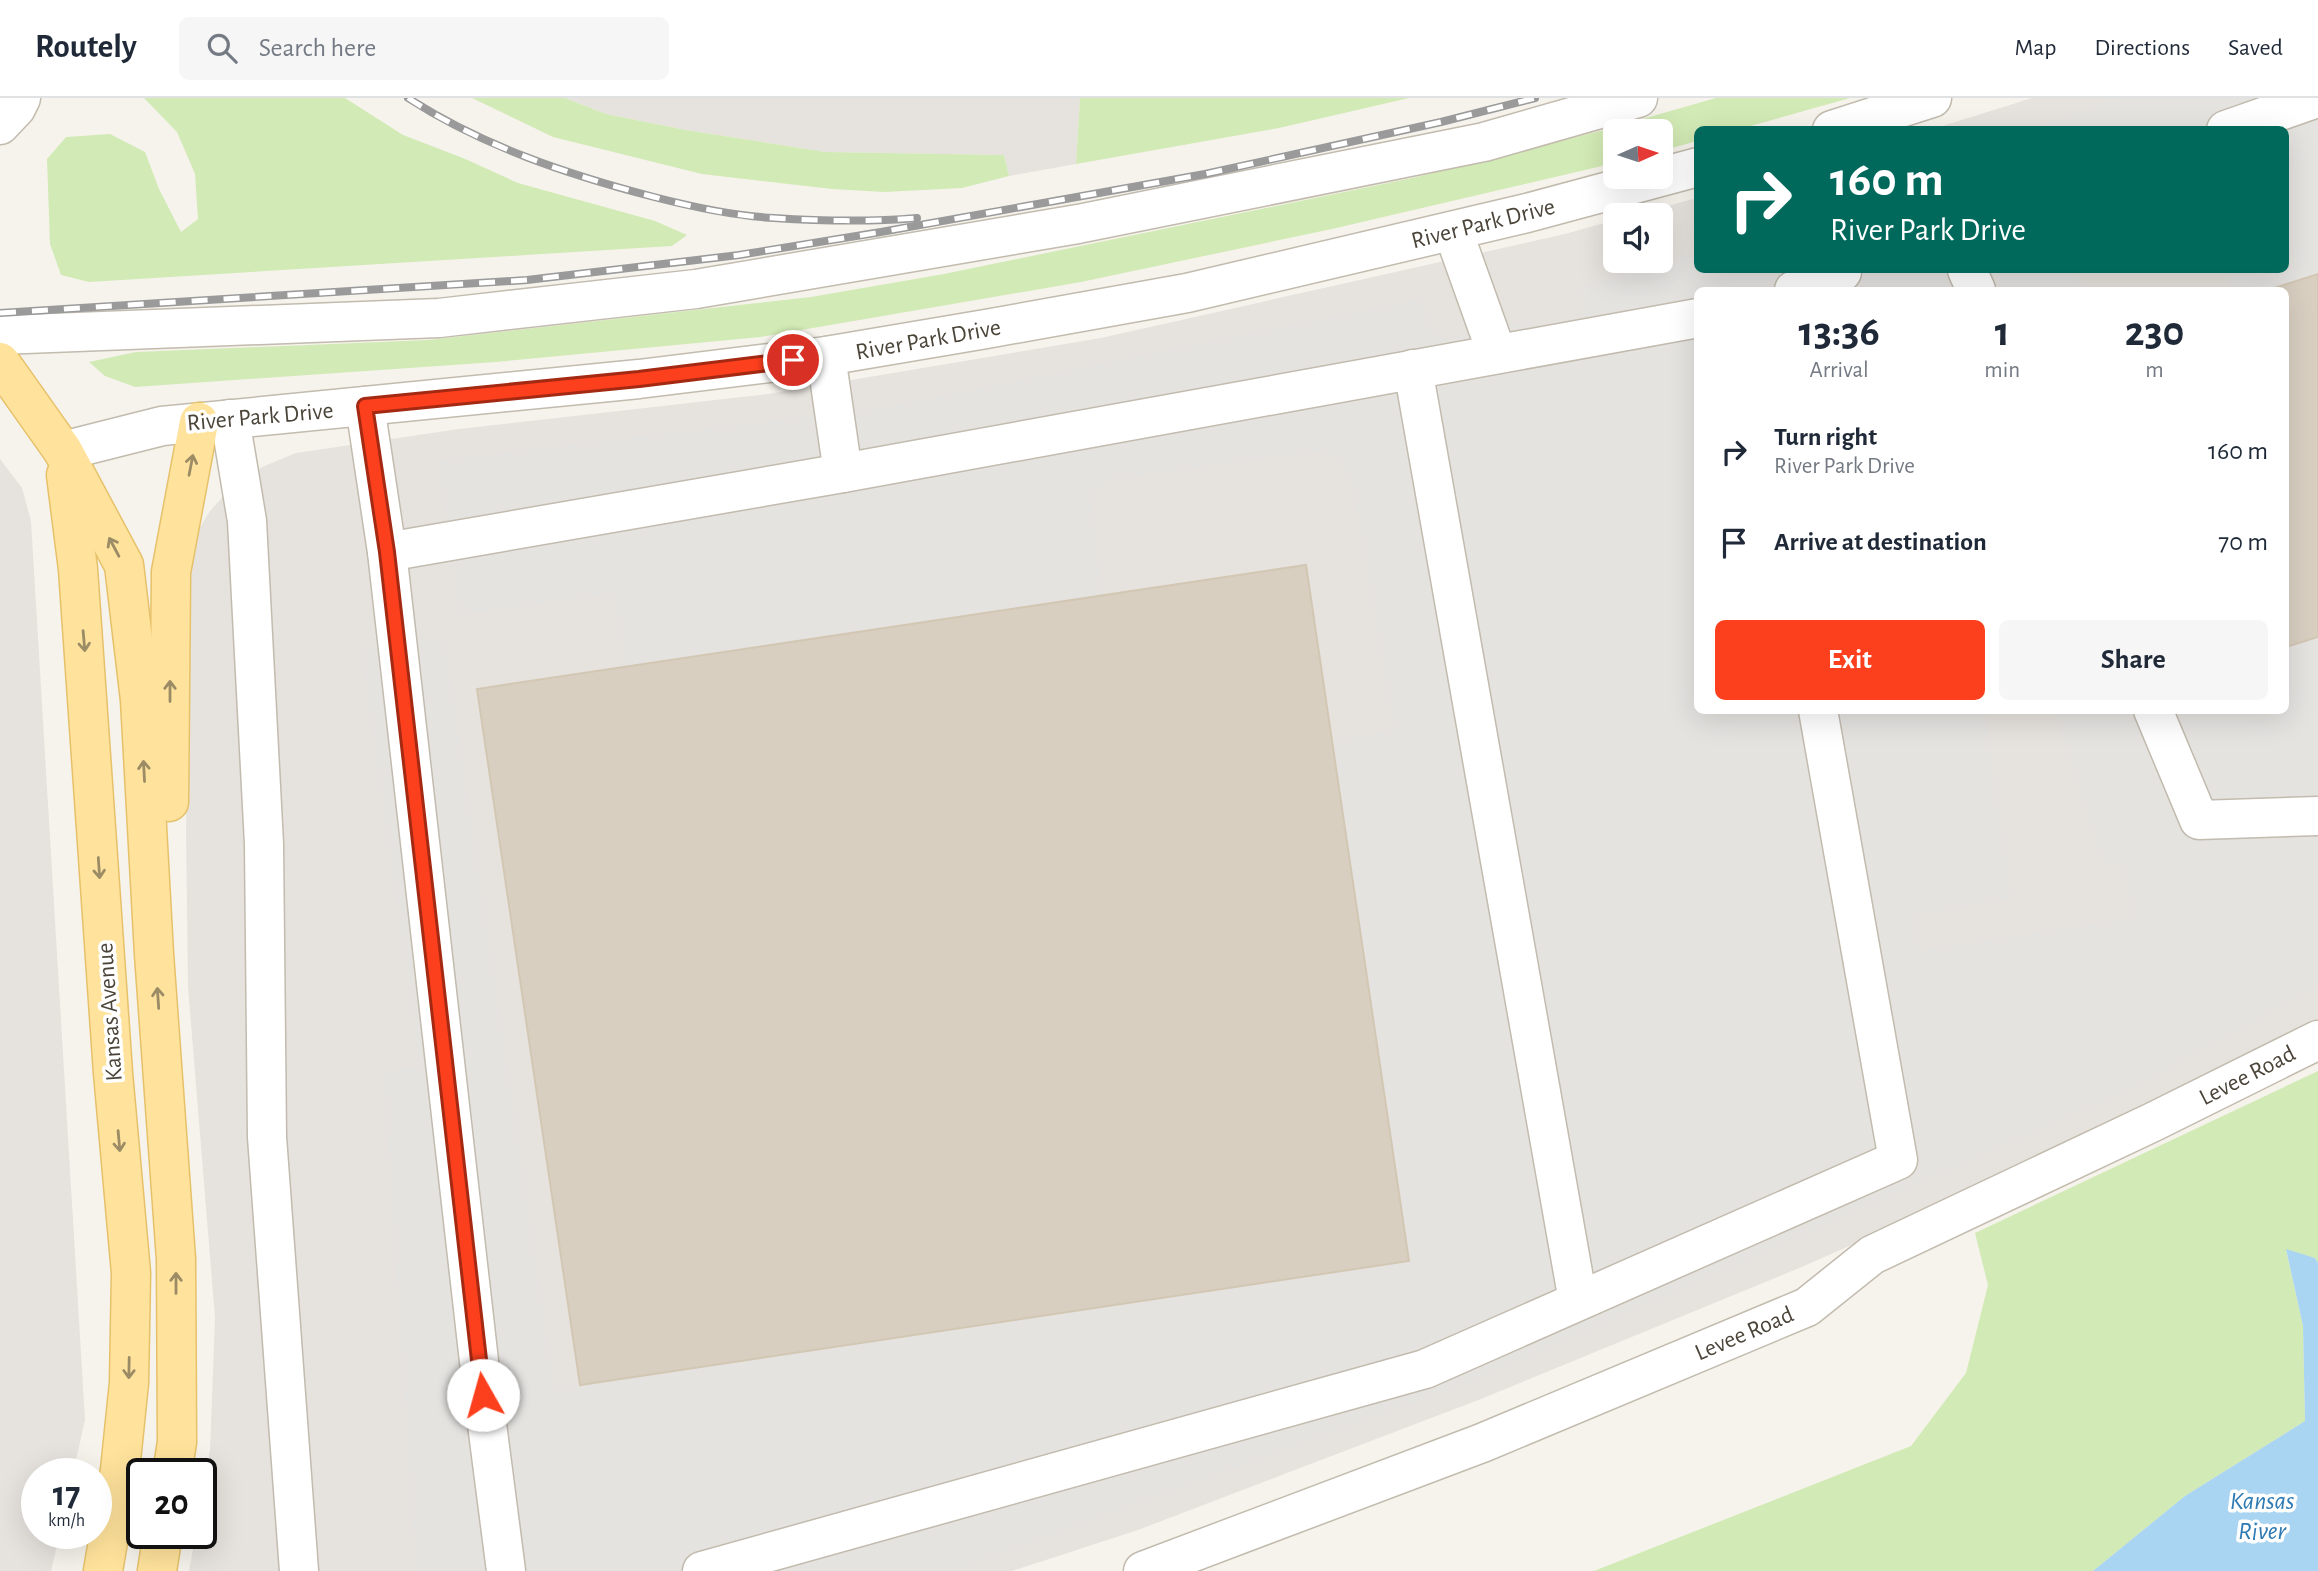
<!DOCTYPE html>
<html lang="en">
<head>
<meta charset="utf-8">
<style>
  body { margin:0; font-family:"Alegreya Sans",sans-serif; background:#f6f6f7; color:#1f2937; height:100vh; display:flex; flex-direction:column; font-size:26px; white-space:nowrap }
  * { box-sizing:border-box; margin:0 }
  p { font-size:23px; color:#747a83 }
  .icon { flex:none; width:38px; height:38px; fill:none; stroke:currentColor; stroke-width:2; stroke-linecap:round; stroke-linejoin:round }
  .map { position:relative; flex:1; overflow:hidden }
  .side { position:absolute; left:1694px; top:189px; width:595px; height:427px; display:flex; flex-direction:column; background:#fff; border-radius:10px; box-shadow:0 7px 28px #0002 }
  .side>* { flex:none }
  .banner { position:absolute; left:1694px; top:28px; width:595px; height:147px; border-radius:10px; box-shadow:0 7px 28px #0002; background:#00695c; color:#fff; overflow:hidden }
  .needle { width:46px; rotate:87deg }
  .buttons { position:absolute; left:1603px; top:21px; display:grid; gap:14px }
  .buttons a { display:grid; place-items:center; width:70px; height:70px; border-radius:10px; background:#fff; box-shadow:0 7px 28px #0002; font-size:35px }
  .speed { position:absolute; left:21px; top:1360px; display:flex; gap:14px; font-size:35px; font-weight:700; text-align:center }
  .speed>* { display:grid; place-content:center; width:91px; height:91px; border-radius:50%; background:#fff; box-shadow:0 7px 28px #0002; line-height:1 }
  .speed small { font-size:18px; font-weight:400 }
  .speed .limit { border:4px solid #111; border-radius:10px; background:#fff; color:#111 }
  .pin { position:absolute; display:grid; place-items:center; width:60px; height:60px; color:#fff; margin:-30px; border:4px solid #fff; border-radius:50%; box-shadow:0 2px 7px #0007 }
  .me { position:absolute; width:77px; margin:-38px; rotate:353deg; stroke-linejoin:round; filter:drop-shadow(0 0 5px #0008) }
  .turn { display:flex; align-items:center; gap:24px; height:147px; padding:0 21px; font-size:32px }
  .turn .icon { width:91px; height:91px; stroke-width:2.5 }
  .turn b { display:block; font-size:49px; line-height:60px }
  .eta { display:flex; justify-content:space-evenly; align-items:center; height:119px; text-align:center }
  .eta b { font-size:42px; font-weight:700; line-height:49px }
  .cta { display:flex; gap:14px; margin-top:auto; padding:14px 21px }
  .cta a { flex:1; height:80px; border-radius:10px; background:#fc3f1d; color:#fff; font-size:28px; font-weight:700; line-height:80px; text-align:center }
  .cta a+a { background:#f6f6f7; color:#1f2937 }
  ul { padding:0; list-style:none }
  li { display:flex; align-items:center; gap:21px; height:91px; padding:0 21px }
  li div { flex:1 }
  li b { display:block; font-size:26px }
  li em { font-style:normal }
  header { display:flex; align-items:center; gap:42px; box-sizing:border-box; height:98px; padding:0 35px; background:#fff; border-bottom:2px solid #e0e1e3 }
  header strong { font-size:33px }
  nav { display:flex; gap:38px; margin-inline-start:auto; font-size:24px }
  .search { width:490px; height:63px; background:#f6f6f7; display:flex; align-items:center; gap:18px; box-sizing:border-box; padding:0 24px; border-radius:10px; color:#747a83; font-size:26px }
  .map>svg:first-child { display:block }
  .industrial { fill:#e6e2dd; fill-rule:evenodd }
  .green { fill:#d2eab5 }
  .parking { fill:#e5e3e0 }
  .water { fill:#a9d4f2 }
  .building { fill:#d8cfc1; stroke:#d3c7b4; stroke-width:2 }
  .lines { fill:none; stroke-linecap:round; stroke-linejoin:round }
  .minor-casing { stroke:#c2bbae; stroke-width:41 }
  .major-casing { stroke:#e6c16a; stroke-width:41 }
  .minor { stroke:#fff; stroke-width:38 }
  .major { stroke:#ffe39c; stroke-width:38 }
  .rail-casing { stroke:#9a9a9a; stroke-width:8 }
  .rail { stroke:#fff; stroke-width:5; stroke-dasharray:16; stroke-linecap:butt }
  .oneway { stroke:#9c8c66 }
  .route-casing { stroke:#a42913; stroke-width:18 }
  .route { stroke:#fc3f1d; stroke-width:12 }
  .labels { text-anchor:middle; stroke-width:7; stroke-linejoin:round; paint-order:stroke }
  .street-label { font-size:24px; fill:#4b4439; stroke:#fff }
  .water-label { font-size:26px; font-style:italic; fill:#2e7ab2; stroke:#fff }
</style>
</head>
<body>
<header>
<strong>Routely</strong>
<div class="search"><svg class="icon" aria-label="search" viewBox="0 0 24 24"><circle cx="10" cy="10" r="6"/><path d="M15 15l6 6"/></svg>Search here</div>
<nav><a>Map</a><a>Directions</a><a>Saved</a></nav>
</header>
<div class="map">
<svg width="2318" height="1473" viewBox="0 0 2318 1473">
  <rect width="100%" height="100%" fill="#f6f3ec"/>
  <g class="industrial">
    <polygon points="565,0 1080,0 1076,66 1009,78 1004,57 825,54 686,32 606,16"/>
    <path d="M2032 0H2318V928L2093 1040 1804 1168 1481 1301 1138 1432 1012 1473H189L196 1435H201V1402L210 1352 215 1220 188 889 186 732 189 620V447L210 413 229 392 262 369 296 355 459 331 768 296 1101 240 1565 136 1615 122V163H1661V117H1634L1697 100 1698 172H2286V32L1933 31ZM1698 192H2286V612H1698Z"/>
    <polygon points="0,361 22,390 31,423 85,1322 73,1375 37,1376 37,1435 60,1435 51,1473 0,1473"/>
  </g>
  <g class="green">
    <polygon points="144,0 345,0 403,37 463,60 518,85 655,123 687,137 672,148 89,184 61,177 50,146 47,61 66,39 110,36 145,54 159,91 181,134 198,121 195,76 177,34"/>
    <polygon points="472,0 565,0 606,16 686,32 825,54 1004,57 1009,78 962,90 884,94 832,91 702,76 553,39"/>
    <polygon points="1080,0 1409,0 1279,30 1076,66"/>
    <polygon points="1716,0 1850,0 1740,31 1698,32 1697,43 1661,53 1661,33 1615,33 1615,65 1332,131 1081,184 761,239 496,264 135,289 105,278 89,264 136,254 428,242 811,199 944,176 1417,79 1600,33"/>
    <polygon points="2318,973 2318,1165 2315,1160 2286,1152 2303,1228 2305,1323 2185,1398 2093,1473 1594,1473 1911,1348 1966,1275 1988,1187 1975,1135"/>
  </g>
  <g class="parking">
    <polygon points="2119,0 2318,0 2318,176 2268,192 2230,192 2224,172 2286,172 2286,32 2024,32"/>
    <polygon points="1697,154 1698,172 2084,172 2076,174 2082,192 1698,192 1698,612 1985,613 2013,800 1914,819 1920,852 2134,819 2121,769 2103,768 2054,613 2286,612 2286,549 2318,539 2318,890 2123,996 1480,1281 955,1473 415,1473 383,972 420,969 360,551 445,539 555,1289 580,1287 1332,642 1394,632 1352,386 1335,359 1317,354 1110,382 1091,399 1103,497 625,568 614,496 459,517 437,362 884,309 1423,200 1431,231 1448,241 1529,222 1545,234 1576,232 1584,210 1576,190"/>
  </g>
  <polygon class="water" points="2286,1151 2315,1160 2318,1165 2318,1473 2093,1473 2185,1398 2305,1323 2303,1228"/>
  <g class="building">
    <polygon points="2318,176 2318,539 2286,549 2286,192 2268,192"/>
    <polygon points="1306,467 1409,1163 580,1287 477,591"/>
  </g>
  <g class="lines">
    <g class="minor-casing">
      <g id="minor">
        <polyline points="0,27 16,10 21,0"/>
        <polyline points="1832,32 1932,0"/>
        <polyline points="2226,32 2317,0"/>
        <polyline points="1453,133 1497,256"/>
        <polyline points="1967,172 1976,192"/>
        <polyline points="1794,192 1842,174 1841,172"/>
        <polyline points="0,237 439,220 696,191 1078,126 1484,44 1638,0"/>
        <polyline points="826,258 843,375"/>
        <polyline points="1413,271 1578,1203"/>
        <polyline points="365,308 387,454 480,1272 506,1473"/>
        <polyline points="230,321 247,423 264,746 267,1039 299,1473"/>
        <polyline points="63,353 162,328 639,281 826,258 986,231 1187,195 1527,115 1698,69"/>
        <polyline points="387,454 843,375 1698,220"/>
        <polyline points="2153,612 2199,722 2318,718"/>
        <polyline points="702,1473 1425,1271 1898,1062 1818,612"/>
        <polyline points="1143,1473 1482,1345 1807,1209 1872,1157 2153,1024 2318,942"/>
      </g>
    </g>
    <g class="major-casing">
      <g id="major">
        <polyline points="0,264 63,353 124,467 140,602 154,856 176,1161 177,1344 172,1376"/>
        <polyline points="66,377 78,471 113,975 131,1175 129,1285 120,1372 103,1473"/>
        <polyline points="169,704 171,474 199,324"/>
        <polyline points="157,1473 163,1435"/>
      </g>
    </g>
    <use href="#minor" class="minor"/>
    <use href="#major" class="major"/>
    <g class="rail-casing">
      <g id="rail">
        <path d="M408 0C482 48 569 77 654 99 693 109 733 118 774 120 821 123 870 124 917 120"/>
        <polyline points="0,215 527,182 739,157 881,134 1205,76 1441,24 1535,0"/>
      </g>
    </g>
    <use href="#rail" class="rail"/>
  </g>
  <defs><path id="oneway-shaft" d="M-6 0H5M1.5-3L5.5 0L1.5 3" fill="none" stroke-width="1.6" stroke-linecap="round" stroke-linejoin="round" transform="scale(1.75)"/></defs>
  <g class="oneway">
    <use href="#oneway-shaft" transform="translate(191 367) rotate(-79)"/>
    <use href="#oneway-shaft" transform="translate(114 449) rotate(-118)"/>
    <use href="#oneway-shaft" transform="translate(84 543) rotate(85)"/>
    <use href="#oneway-shaft" transform="translate(170 593) rotate(-90)"/>
    <use href="#oneway-shaft" transform="translate(144 673) rotate(-93)"/>
    <use href="#oneway-shaft" transform="translate(99 770) rotate(86)"/>
    <use href="#oneway-shaft" transform="translate(158 900) rotate(-94)"/>
    <use href="#oneway-shaft" transform="translate(119 1043) rotate(85)"/>
    <use href="#oneway-shaft" transform="translate(176 1185) rotate(-90)"/>
    <use href="#oneway-shaft" transform="translate(129 1270) rotate(91)"/>
  </g>
  <g class="lines">
    <g class="route-casing">
      <polyline id="route" points="483,1297 387,454 365,308 639,281 793,262"/>
    </g>
    <use href="#route" class="route"/>
  </g>
  <g class="labels">
    <g class="street-label">
      <text transform="translate(1483 125) rotate(-14)" y="8">River Park Drive</text>
      <text transform="translate(928 241) rotate(-10)" y="8">River Park Drive</text>
      <text transform="translate(260 318) rotate(-5)" y="8">River Park Drive</text>
      <text transform="translate(109 914) rotate(-94)" y="8">Kansas Avenue</text>
      <text transform="translate(2247 977) rotate(-27)" y="8">Levee Road</text>
      <text transform="translate(1744 1235) rotate(-23)" y="8">Levee Road</text>
    </g>
    <g class="water-label">
      <text x="2262" y="1411">Kansas<tspan x="2262" dy="30">River</tspan></text>
    </g>
  </g>
</svg>
<div class="buttons">
<a><svg class="needle" viewBox="-14 -14 28 28"><path d="M0-13l5 13h-10z" fill="#e53935"/><path d="M0 13l5-13h-10z" fill="#747a83"/></svg></a>
<a><svg class="icon" aria-label="sound" viewBox="0 0 24 24"><path d="M4 9h4l5-4v14l-5-4H4zM17 9q2 3 0 6"/></svg></a>
</div>
<div class="speed"><div>17<small>km/h</small></div><div class="limit">20</div></div>
<div class="pin" style="left:793px;top:262px;background:#d93025"><svg class="icon" aria-label="arrive" viewBox="0 0 24 24"><path d="M6 21V4h12l-3 4 3 4H6"/></svg></div>
<svg class="me" style="left:483px;top:1297px" viewBox="-20 -20 40 40"><circle r="19" fill="#fff"/><path d="M0-13L10 11 0 6-10 11z" fill="#fc3f1d"/></svg>
<div class="banner">
<div class="turn"><svg class="icon" aria-label="right" viewBox="0 0 24 24"><path d="M7 20v-9h11M14 6l5 5-5 5"/></svg><div><b>160 m</b>River Park Drive</div></div>
</div>
<section class="side">
<div class="eta">
<div><b>13:36</b><p>Arrival</p></div>
<div><b>1</b><p>min</p></div>
<div><b>230</b><p>m</p></div>
</div>
<ul>
<li><svg class="icon" aria-label="right" viewBox="0 0 24 24"><path d="M7 20v-9h11M14 6l5 5-5 5"/></svg><div><b>Turn right</b><p>River Park Drive</p></div><em>160 m</em></li>
<li><svg class="icon" aria-label="arrive" viewBox="0 0 24 24"><path d="M6 21V4h12l-3 4 3 4H6"/></svg><div><b>Arrive at destination</b></div><em>70 m</em></li>
</ul>
<div class="cta"><a>Exit</a><a>Share</a></div>
</section>
</div>
</body>
</html>
